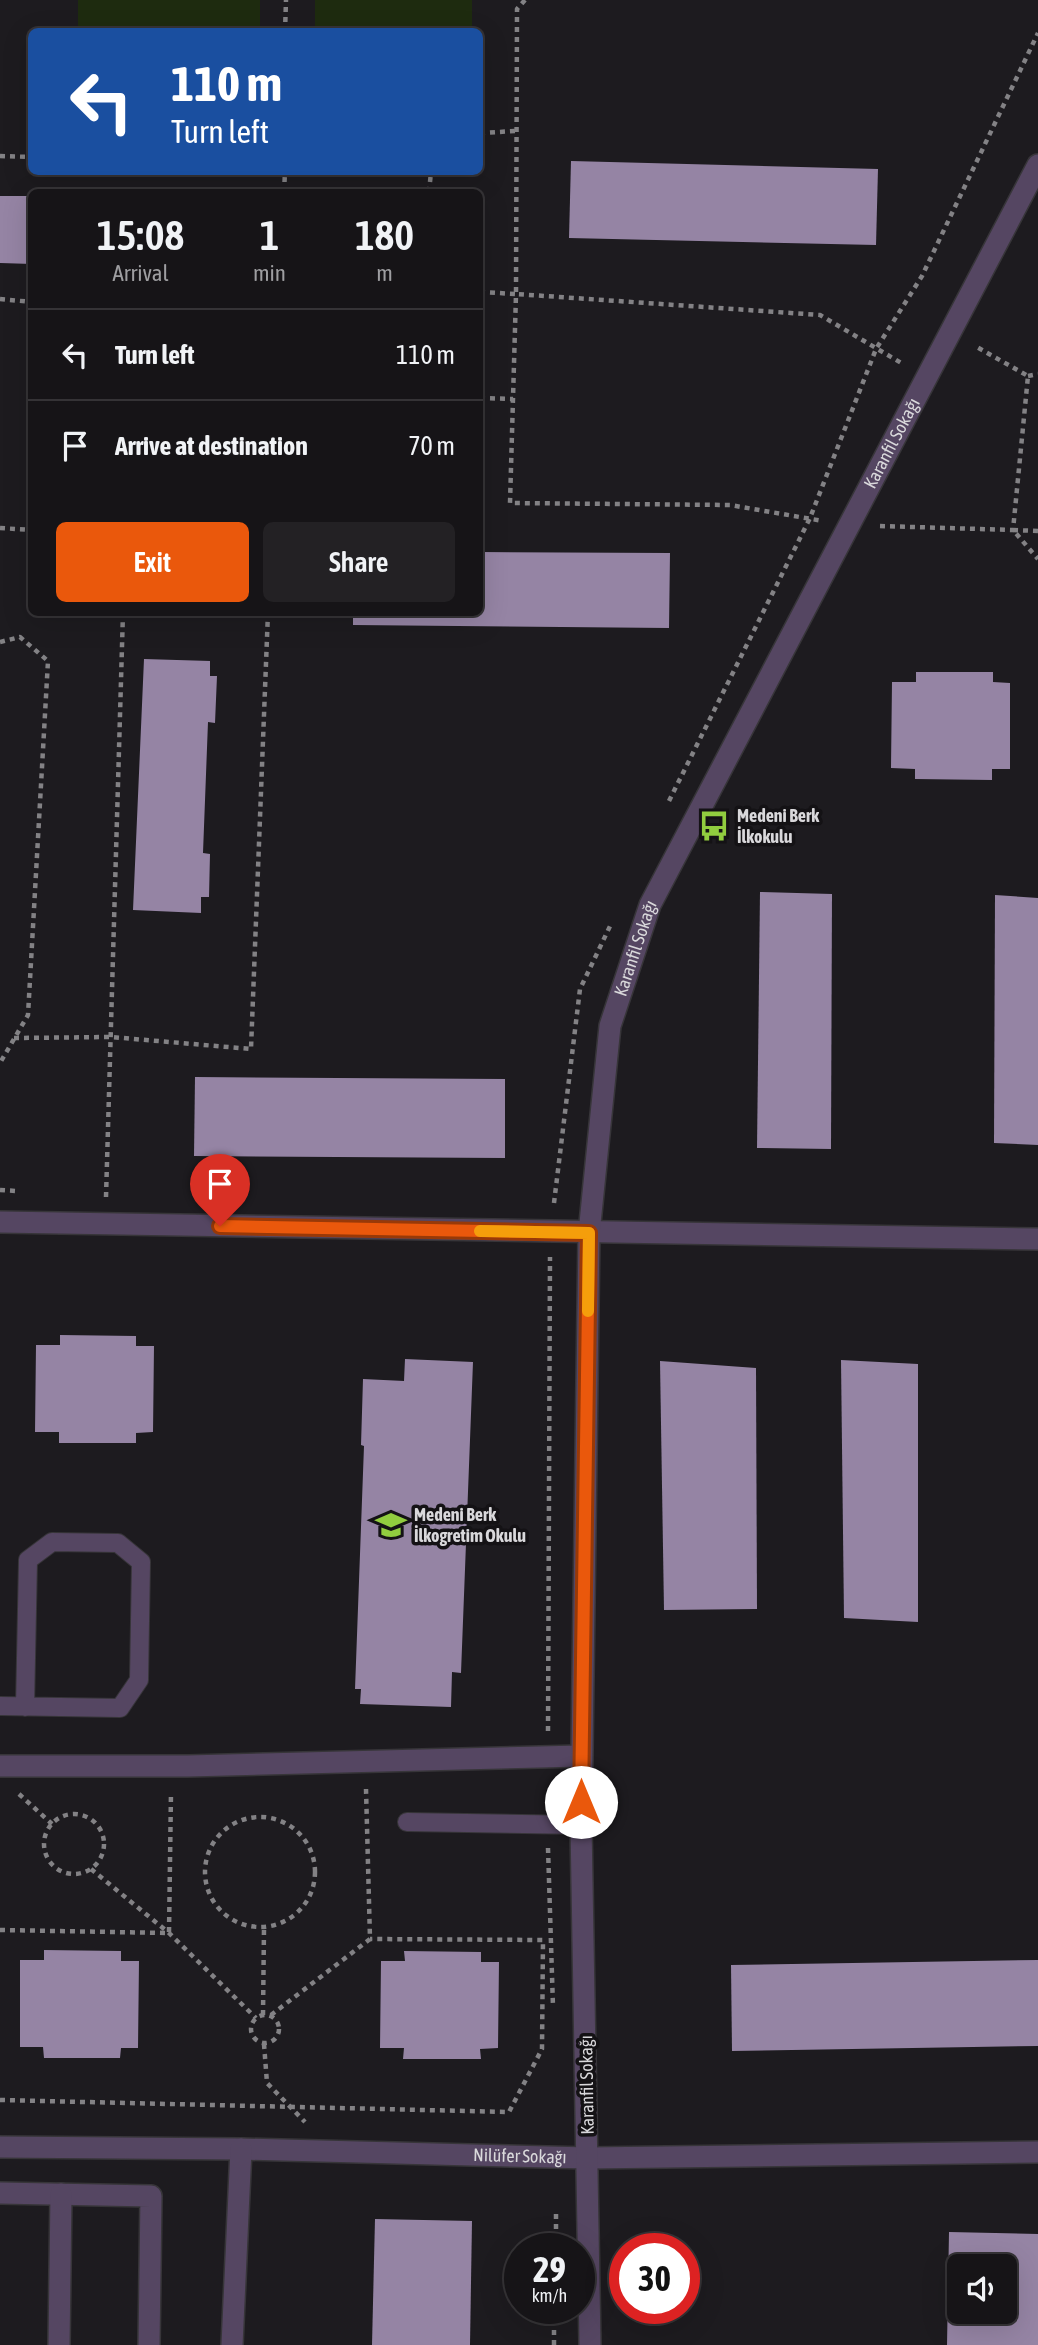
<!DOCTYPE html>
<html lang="en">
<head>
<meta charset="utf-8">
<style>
  body { margin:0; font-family:"Asap Condensed",sans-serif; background:#232124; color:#f1f3f6; height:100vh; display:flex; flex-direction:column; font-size:26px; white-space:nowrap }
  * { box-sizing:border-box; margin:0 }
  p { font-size:23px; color:#9e9ea1 }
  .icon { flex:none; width:38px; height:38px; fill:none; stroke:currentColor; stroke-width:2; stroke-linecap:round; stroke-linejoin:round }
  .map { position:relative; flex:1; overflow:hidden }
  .drawer { position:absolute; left:28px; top:189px; width:455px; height:427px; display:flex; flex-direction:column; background:#161417; border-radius:10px; box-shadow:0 7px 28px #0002,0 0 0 2px #353336 }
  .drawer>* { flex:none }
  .guide { position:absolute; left:28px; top:28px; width:455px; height:147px; border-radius:10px; box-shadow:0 7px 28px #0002,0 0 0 2px #353336; background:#1a4fa0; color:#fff; overflow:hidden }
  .controls { position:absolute; left:947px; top:2254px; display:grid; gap:14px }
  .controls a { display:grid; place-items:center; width:70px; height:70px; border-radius:10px; background:#161417; box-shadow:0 7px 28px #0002,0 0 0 2px #353336; font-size:35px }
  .speed { position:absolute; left:504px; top:2233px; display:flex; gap:14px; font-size:35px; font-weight:700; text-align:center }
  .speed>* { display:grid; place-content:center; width:91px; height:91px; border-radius:50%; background:#161417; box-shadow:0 7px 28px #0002,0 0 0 2px #353336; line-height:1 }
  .speed small { font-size:18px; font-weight:400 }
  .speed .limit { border:10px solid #d22; background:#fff; color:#111 }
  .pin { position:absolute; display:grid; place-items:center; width:60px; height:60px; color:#fff; margin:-72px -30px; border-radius:50% 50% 50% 0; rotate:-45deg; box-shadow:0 0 7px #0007 }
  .pin .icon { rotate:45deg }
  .me { position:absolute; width:77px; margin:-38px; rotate:0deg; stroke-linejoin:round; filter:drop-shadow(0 0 5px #0008) }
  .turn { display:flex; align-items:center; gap:24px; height:147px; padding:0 28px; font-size:32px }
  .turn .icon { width:91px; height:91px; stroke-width:2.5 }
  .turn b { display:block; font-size:49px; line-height:60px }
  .eta { display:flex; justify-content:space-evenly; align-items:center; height:119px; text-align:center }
  .eta b { font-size:42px; font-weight:600; line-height:49px }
  .cta { display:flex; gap:14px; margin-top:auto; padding:14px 28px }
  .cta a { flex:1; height:80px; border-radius:10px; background:#ea580c; color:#fff; font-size:28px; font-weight:600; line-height:80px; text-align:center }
  .cta a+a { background:#232124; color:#f1f3f6 }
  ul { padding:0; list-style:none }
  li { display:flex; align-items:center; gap:21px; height:91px; padding:0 28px; border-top:2px solid #353336 }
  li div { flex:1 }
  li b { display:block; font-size:26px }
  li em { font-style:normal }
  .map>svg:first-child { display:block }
  .green { fill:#1e2b0f }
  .building { fill:#9584a4; fill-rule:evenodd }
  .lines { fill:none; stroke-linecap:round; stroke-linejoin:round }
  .service-casing { stroke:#373539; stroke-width:20 }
  .minor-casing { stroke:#373539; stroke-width:24 }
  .path { stroke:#838285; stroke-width:4.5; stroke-dasharray:5 5; stroke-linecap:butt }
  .service { stroke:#554662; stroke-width:18 }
  .minor { stroke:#554662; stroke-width:21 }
  .route-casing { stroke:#983908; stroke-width:18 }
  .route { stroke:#ea580c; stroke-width:12 }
  .slow { stroke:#f59e0b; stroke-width:12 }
  .labels { text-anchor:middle; stroke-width:7; stroke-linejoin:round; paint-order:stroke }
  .street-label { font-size:18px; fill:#d9d8db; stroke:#141215 }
  .poi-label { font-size:18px; font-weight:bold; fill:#d9d8db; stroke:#141215; text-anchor:start }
</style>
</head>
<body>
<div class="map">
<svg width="1038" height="2345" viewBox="0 0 1038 2345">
  <rect width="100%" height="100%" fill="#1d1b1f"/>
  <g class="green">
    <rect x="78" y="0" width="182" height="31"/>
    <rect x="315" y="0" width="157" height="31"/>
  </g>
  <g class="building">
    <polygon points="571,161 878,169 876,245 569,238"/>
    <polygon points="0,196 32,196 32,264 0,263"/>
    <polygon points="480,552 670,553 669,628 353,625 353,612 480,612"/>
    <polygon points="144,659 210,661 210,676 217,676 215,723 208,722 203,853 210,854 209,897 201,897 201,913 133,910"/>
    <polygon points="916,672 993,672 993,682 1010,683 1010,769 992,769 992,780 915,779 915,769 891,768 892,682 916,682"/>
    <polygon points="760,892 832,894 831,1149 757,1148"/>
    <polygon points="995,895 1038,898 1038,1145 994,1143"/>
    <polygon points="195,1077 505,1079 505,1158 194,1156"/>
    <polygon points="60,1335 136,1336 136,1346 154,1346 153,1432 136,1433 136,1443 59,1443 59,1432 35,1432 36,1345 60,1345"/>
    <polygon points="405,1359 473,1362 461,1673 452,1672 451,1707 360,1704 361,1689 355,1689 364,1446 361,1445 363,1379 404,1381"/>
    <polygon points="841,1360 918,1364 918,1622 844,1618"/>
    <polygon points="660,1361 756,1368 757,1609 664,1610"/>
    <polygon points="44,1950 121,1951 121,1961 139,1961 138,2048 121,2048 120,2058 44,2058 43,2047 20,2047 20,1960 44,1960"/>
    <polygon points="404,1951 481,1952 481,1962 499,1962 498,2048 480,2049 481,2059 403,2059 404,2048 380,2048 381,1961 405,1961"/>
    <polygon points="1038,1960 1038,2046 732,2051 731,1965"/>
    <polygon points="375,2219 472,2221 470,2345 372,2345"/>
    <path d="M949 2232 1038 2234V2345H947ZM959 2266H1004V2312H959Z"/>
  </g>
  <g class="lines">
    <g class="service-casing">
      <g id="service">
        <polyline points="0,1706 120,1708 139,1680 141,1562 118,1543 52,1542 28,1560 25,1707"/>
        <polyline points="407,1822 581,1825"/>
      </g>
    </g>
    <g class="minor-casing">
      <g id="minor">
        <polyline points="0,1222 1038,1239"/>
        <polyline points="0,1766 188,1766 581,1756"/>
        <path id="s1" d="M0 2147 241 2149 588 2158 1038 2152"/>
        <polyline points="0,2193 151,2196 149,2345"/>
        <polyline points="59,2345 61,2194"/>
        <polyline points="232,2345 241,2149"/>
        <path id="s2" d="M590 2345 581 1825 589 1233 610 1026 650 905 1038 165"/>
      </g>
    </g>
    <g class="path">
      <polyline points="525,0 517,9 516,294 820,315 903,364"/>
      <polyline points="285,32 286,0"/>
      <polyline points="480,133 516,131"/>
      <polyline points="0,156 32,157"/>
      <polyline points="284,192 285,172"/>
      <polyline points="429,192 431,172"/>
      <polyline points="480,292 516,294 510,503 730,505 823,521"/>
      <polyline points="0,299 32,302"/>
      <polyline points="1028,376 1038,374"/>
      <polyline points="480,398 513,399"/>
      <polyline points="880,526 1013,530 1028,376 975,346"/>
      <polyline points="0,528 32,530"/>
      <polyline points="1038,531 1013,530 1038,559"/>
      <polyline points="0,642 20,637 48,661 28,1015 0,1063"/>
      <polyline points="669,801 810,518 876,349 922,276 1038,33"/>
      <polyline points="14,1038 111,1037 251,1049 268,612"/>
      <polyline points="0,1190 17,1191"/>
      <polyline points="106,1197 123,612"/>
      <polyline points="554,1203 580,989 612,922"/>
      <polyline points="548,1731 550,1257"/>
      <polyline points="19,1794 52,1824"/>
      <circle cx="74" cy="1844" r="30"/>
      <circle cx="260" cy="1872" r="55"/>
      <polyline points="548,1848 553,2007"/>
      <polyline points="91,1869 169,1933 256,2018"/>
      <polyline points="0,1930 169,1933 171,1792"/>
      <polyline points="263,2015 264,1928"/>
      <polyline points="271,2015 370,1939 366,1789"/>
      <circle cx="265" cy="2029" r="14"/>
      <polyline points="264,2044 267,2083 305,2122"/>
      <polyline points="0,2100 509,2112 542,2049 543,1940 370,1939"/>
      <polyline points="556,2249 556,2212"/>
      <polyline points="554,2345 554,2308"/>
    </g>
    <use href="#service" class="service"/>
    <use href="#minor" class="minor"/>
  </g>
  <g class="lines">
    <g class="route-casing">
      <polyline id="route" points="220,1226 589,1233 581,1802"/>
    </g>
    <use href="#route" class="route"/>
    <polyline class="slow" points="480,1231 589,1233 588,1311"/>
  </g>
  <defs>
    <g id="bus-bare" transform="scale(2.415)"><path d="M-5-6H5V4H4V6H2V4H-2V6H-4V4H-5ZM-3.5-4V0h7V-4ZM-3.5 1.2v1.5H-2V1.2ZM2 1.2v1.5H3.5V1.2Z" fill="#91cd3f" stroke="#141215" stroke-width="2.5" paint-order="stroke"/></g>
    <g id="school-bare" transform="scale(2.415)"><path d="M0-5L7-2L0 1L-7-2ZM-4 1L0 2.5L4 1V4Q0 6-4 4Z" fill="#91cd3f" stroke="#141215" stroke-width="2.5" paint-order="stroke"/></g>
  </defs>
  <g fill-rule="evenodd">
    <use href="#bus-bare" x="714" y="826"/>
    <use href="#school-bare" x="391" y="1525"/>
  </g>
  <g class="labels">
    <g class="street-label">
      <text dy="6" stroke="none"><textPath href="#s2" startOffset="1969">Karanfil Sokağı</textPath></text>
      <text dy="6" stroke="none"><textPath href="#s2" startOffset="1402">Karanfil Sokağı</textPath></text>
      <text transform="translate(587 2085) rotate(-91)" y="6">Karanfil Sokağı</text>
      <text dy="6" stroke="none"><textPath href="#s1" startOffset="520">Nilüfer Sokağı</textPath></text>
    </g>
    <g class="poi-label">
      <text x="737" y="822">Medeni Berk<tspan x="737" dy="21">İlkokulu</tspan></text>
      <text x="414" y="1521">Medeni Berk<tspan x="414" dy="21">İlkogretim Okulu</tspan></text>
    </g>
  </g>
</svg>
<div class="controls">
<a><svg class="icon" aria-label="sound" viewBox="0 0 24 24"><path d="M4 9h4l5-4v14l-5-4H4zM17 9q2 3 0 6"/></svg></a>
</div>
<div class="speed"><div>29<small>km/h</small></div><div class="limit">30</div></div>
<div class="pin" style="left:220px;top:1226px;background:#d93025"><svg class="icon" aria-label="arrive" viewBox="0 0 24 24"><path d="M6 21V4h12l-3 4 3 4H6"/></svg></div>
<svg class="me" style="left:581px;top:1802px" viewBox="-20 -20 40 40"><circle r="19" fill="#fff"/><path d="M0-13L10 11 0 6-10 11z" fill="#ea580c"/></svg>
<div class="guide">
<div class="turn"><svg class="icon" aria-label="left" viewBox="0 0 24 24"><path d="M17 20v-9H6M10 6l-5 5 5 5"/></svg><div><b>110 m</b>Turn left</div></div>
</div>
<section class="drawer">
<div class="eta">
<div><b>15:08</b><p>Arrival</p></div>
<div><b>1</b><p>min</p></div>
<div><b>180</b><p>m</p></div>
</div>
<ul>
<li><svg class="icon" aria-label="left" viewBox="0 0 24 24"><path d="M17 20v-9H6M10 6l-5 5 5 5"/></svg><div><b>Turn left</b></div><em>110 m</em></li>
<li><svg class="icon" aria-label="arrive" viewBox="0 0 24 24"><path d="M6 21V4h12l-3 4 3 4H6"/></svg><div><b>Arrive at destination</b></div><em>70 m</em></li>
</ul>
<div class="cta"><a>Exit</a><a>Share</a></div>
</section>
</div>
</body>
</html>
